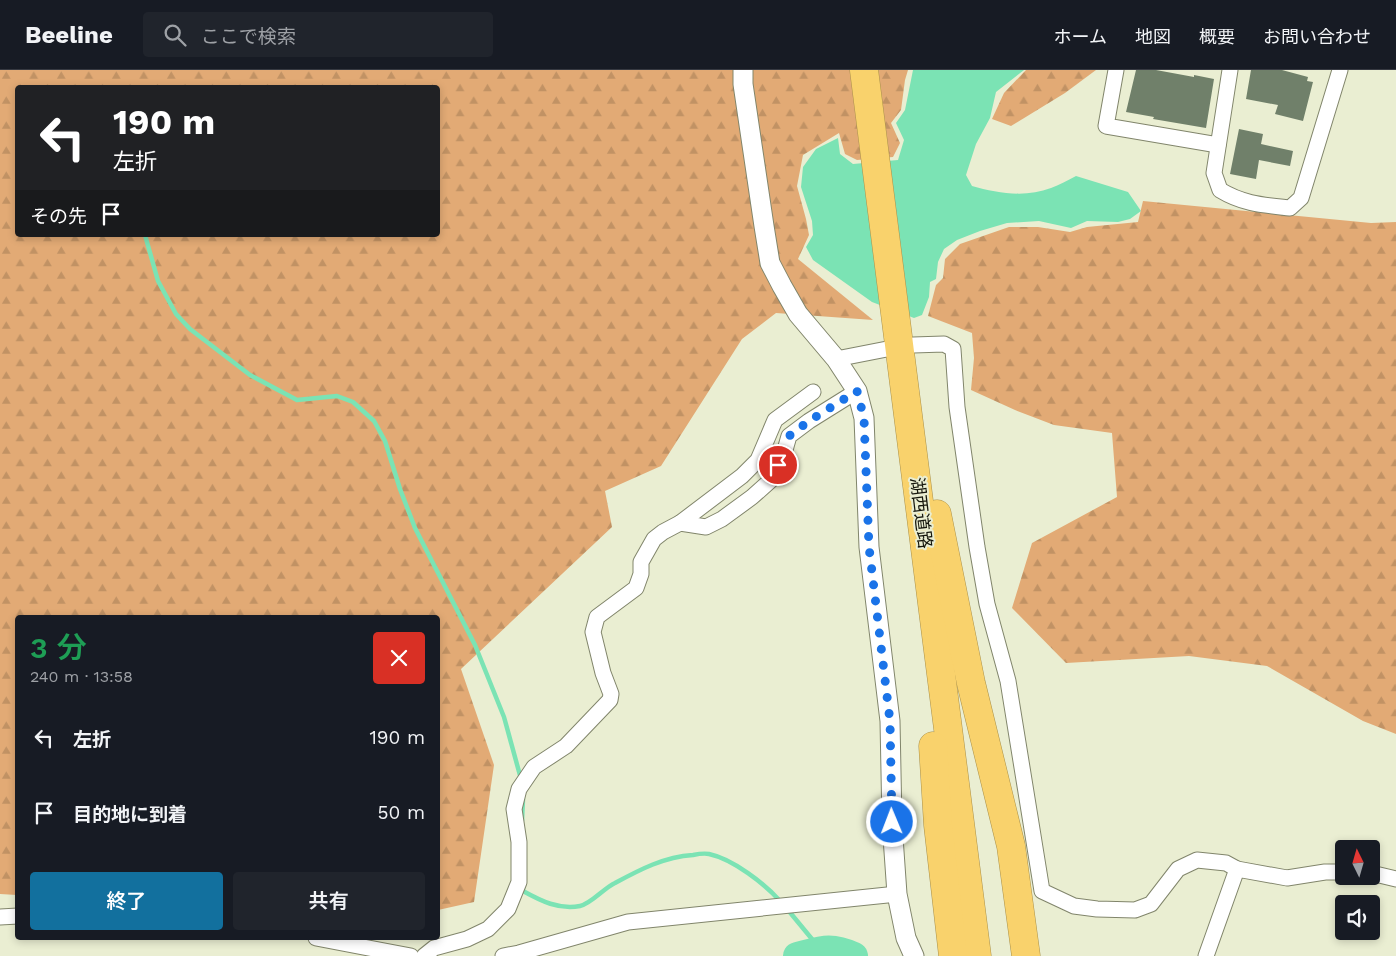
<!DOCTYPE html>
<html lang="ja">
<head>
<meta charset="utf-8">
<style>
  body { margin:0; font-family:"Work Sans","Noto Sans JP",sans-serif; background:#20242c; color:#f1f3f6; height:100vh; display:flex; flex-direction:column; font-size:19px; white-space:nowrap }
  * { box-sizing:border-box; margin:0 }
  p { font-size:16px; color:#9ea1a6 }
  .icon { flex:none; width:28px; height:28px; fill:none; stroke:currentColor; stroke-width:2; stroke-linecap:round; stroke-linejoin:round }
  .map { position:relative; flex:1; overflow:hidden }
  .panel { position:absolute; left:15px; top:545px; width:425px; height:325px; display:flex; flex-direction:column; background:#171b24; border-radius:5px; box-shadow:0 2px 8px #0003 }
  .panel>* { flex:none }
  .top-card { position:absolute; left:15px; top:15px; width:425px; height:152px; border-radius:5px; box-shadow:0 2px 8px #0003; background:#202124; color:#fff; overflow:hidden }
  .needle { width:32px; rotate:355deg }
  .tools { position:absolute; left:1335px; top:770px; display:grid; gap:10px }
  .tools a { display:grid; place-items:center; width:45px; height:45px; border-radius:5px; background:#171b24; box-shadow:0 2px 8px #0003; font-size:25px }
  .pin { position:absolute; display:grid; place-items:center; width:42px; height:42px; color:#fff; margin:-21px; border:2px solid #fff; border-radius:50%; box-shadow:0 1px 5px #0007 }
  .me { position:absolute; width:55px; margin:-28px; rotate:359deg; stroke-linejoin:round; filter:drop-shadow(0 0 4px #0008) }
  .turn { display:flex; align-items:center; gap:18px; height:105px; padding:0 15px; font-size:22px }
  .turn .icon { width:65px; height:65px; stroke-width:2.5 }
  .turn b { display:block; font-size:35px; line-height:42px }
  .then { display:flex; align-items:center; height:48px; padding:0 15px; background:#0003; gap:10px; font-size:19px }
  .round { display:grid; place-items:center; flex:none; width:52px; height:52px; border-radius:5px; background:#20242c }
  .headline { display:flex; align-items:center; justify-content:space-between; height:85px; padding:0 15px }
  h1 { font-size:30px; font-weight:600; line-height:38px; color:#1e9e55 }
  .button { display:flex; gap:10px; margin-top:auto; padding:10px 15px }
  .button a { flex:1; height:58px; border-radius:5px; background:#12709e; color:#fff; font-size:20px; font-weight:600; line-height:58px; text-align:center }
  .button a+a { background:#20242c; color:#f1f3f6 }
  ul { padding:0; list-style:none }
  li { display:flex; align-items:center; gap:15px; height:75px; padding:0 15px }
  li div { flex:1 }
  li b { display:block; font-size:19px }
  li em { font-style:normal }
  header { display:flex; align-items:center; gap:30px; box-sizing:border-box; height:70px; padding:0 25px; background:#171b24; border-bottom:1px solid #363941 }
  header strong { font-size:24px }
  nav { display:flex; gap:28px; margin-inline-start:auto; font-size:18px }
  .search { width:350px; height:45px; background:#20242c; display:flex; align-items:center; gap:12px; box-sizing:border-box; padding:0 18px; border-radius:5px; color:#9ea1a6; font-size:19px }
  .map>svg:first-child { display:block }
  .forest { fill:url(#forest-firs); fill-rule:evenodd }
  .water { fill:#7be3b4 }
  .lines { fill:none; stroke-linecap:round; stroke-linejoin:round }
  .stream { stroke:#7be3b4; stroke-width:4.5 }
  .river { stroke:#7be3b4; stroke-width:28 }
  .building { fill:#70806a }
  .minor-casing { stroke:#81856b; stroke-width:17 }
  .tertiary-casing { stroke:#81856b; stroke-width:21 }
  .motorway-casing { stroke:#aa914b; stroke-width:29 }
  .minor { stroke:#fff; stroke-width:15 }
  .tertiary { stroke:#fff; stroke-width:19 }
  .motorway { stroke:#f9d26c; stroke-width:28 }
  .route { stroke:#1a73e8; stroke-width:9; stroke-dasharray:0 16.2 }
  .labels { text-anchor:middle; stroke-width:4; stroke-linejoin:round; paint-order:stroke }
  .street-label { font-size:18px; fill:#16170d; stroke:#eaeed2 }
</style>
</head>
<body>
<header>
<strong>Beeline</strong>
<div class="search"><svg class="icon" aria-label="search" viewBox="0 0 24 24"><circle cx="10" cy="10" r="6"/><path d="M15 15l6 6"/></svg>ここで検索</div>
<nav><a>ホーム</a><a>地図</a><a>概要</a><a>お問い合わせ</a></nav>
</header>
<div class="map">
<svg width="1396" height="886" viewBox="0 0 1396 886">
  <defs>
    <pattern id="forest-firs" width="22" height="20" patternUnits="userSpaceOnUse" patternTransform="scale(1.25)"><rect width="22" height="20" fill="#e2aa75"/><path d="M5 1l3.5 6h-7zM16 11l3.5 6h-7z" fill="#c19264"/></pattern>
  </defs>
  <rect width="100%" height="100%" fill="#eaeed2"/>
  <g class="forest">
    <path d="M0 0H908L905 10 901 40 891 53 900 73 893 87 857 90 845 84 839 63 803 85 797 116 806 149 809 165 798 189 873 250 776 243 742 269 661 396 605 421 612 457 461 599 494 695 474 832 438 840V548H18L17 825 0 824ZM18 18H438V165H18Z"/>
    <polygon points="1026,0 1096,0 1065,23 1011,56 992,49 1004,23"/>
    <polygon points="1143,131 1371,153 1396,152 1396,664 1363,651 1267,596 1189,586 1066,593 1012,538 1032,473 1117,427 1112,363 1054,355 1015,340 971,320 974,288 972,263 928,246 936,215 943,208 945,189 960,174 1009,157 1038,157 1070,162 1087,157 1138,152"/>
  </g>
  <path class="water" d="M913 0H1024L996 22 990 48 976 74 966 105 972 116C997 123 1025 128 1051 118 1059 115 1068 110 1076 106L1128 122 1141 141 1130 149 1118 152 1087 151 1071 158 1039 151 1007 153 980 161 957 170 944 179 938 192 936 209 930 212 929 227 922 245 914 248 872 232 813 190 806 177 813 165 812 151 801 117 803 97 816 79 838 68 840 84 853 94 898 90 904 70 896 53 905 40Z"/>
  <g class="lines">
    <g class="stream">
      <polyline points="145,165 158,211 176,244 190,259 250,305 297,330 337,326 353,332 374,351 385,371 400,419 415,458 475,575 504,647 521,709"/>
      <polyline points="522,751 523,729"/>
      <path d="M523 818V821C541 831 559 840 580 836 591 834 604 818 615 813 641 799 664 787 693 785 698 784 704 783 709 784 733 789 765 814 781 832"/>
      <polyline points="788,840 821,880"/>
    </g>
    <path class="river" d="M797 886C821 880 830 875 854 886"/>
  </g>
  <g class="building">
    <polygon points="1136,0 1156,0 1194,7 1194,5 1214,9 1206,58 1153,49 1154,47 1126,42"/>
    <polygon points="1251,0 1282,0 1308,7 1307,11 1313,12 1303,51 1275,44 1278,35 1246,29"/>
    <polygon points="1239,59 1263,64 1261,74 1293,81 1290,96 1259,90 1256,109 1230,104"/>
  </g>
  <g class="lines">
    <g class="minor-casing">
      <g id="minor">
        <polyline points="1116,0 1106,56 1218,75"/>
        <path d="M1230 0 1214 103 1220 120C1243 134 1263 135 1290 138L1301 128 1340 0"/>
        <polyline points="913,275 944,274 953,279 957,337 977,477 987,534 1008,611 1042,821 1074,836 1097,839 1135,840 1151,834 1178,799 1197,790 1226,793 1237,799"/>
        <polyline points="836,289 887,279"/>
        <polyline points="680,453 742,406 758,390 775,350 813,322"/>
        <polyline points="1371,803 1396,809"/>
        <polyline points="0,847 18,846"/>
        <polyline points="316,868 411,886"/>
        <polyline points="424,886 434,878 467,869 488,859 508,839 519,812 519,772 514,739 519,719 534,697 566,676 610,630 611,624 603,603 593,562 597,547 636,518 641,504 641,492 654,469 663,462 680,453 706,457 722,449 752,427 770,411 785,380 789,366 809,351 857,321"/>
        <polyline points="503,886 519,883 628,852 897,824"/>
        <polyline points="1206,886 1237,799 1287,808 1325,802 1344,802"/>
      </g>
    </g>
    <g class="tertiary-casing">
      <polyline id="tertiary" points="743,0 743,14 764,156 770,193 782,216 798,244 836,289 857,321 864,348 869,477 890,651 892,753 897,824 906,868 914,886"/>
    </g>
    <g class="motorway-casing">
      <g id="motorway">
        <polyline points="864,0 977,886"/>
        <polyline points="937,444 971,613 1011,776 1026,886"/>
        <polyline points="933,676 938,755 953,886"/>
      </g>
    </g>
    <use href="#minor" class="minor"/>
    <use href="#tertiary" class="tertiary"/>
    <use href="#motorway" class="motorway"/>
  </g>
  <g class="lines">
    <polyline class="route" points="778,395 785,380 789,366 809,351 857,321 864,348 869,477 890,651 892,752"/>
  </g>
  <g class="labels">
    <g class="street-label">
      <text transform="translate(921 443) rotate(83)" y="6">湖西道路</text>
    </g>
  </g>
</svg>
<div class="tools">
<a><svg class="needle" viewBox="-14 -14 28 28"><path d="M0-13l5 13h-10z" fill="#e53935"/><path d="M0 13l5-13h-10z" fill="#9ea1a6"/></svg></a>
<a><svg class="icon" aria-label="sound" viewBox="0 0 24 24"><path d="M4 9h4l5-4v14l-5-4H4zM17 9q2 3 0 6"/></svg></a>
</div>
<div class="pin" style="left:778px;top:395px;background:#d93025"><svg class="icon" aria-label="arrive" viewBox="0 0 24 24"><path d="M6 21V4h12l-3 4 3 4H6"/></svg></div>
<svg class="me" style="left:892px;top:752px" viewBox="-20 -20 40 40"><circle r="17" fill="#1a73e8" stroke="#fff" stroke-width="3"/><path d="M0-11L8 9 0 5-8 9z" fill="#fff"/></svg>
<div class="top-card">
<div class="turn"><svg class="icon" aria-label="left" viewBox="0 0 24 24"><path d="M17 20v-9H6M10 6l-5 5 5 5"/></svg><div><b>190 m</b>左折</div></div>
<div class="then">その先<svg class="icon" aria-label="arrive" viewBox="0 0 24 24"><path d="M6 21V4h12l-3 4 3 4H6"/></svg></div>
</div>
<section class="panel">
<div class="headline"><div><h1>3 分</h1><p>240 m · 13:58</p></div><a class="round" style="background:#d93025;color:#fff"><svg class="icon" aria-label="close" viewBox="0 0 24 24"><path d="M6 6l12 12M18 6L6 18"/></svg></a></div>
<ul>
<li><svg class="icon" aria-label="left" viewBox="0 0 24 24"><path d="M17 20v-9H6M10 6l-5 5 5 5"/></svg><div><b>左折</b></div><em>190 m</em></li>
<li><svg class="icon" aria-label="arrive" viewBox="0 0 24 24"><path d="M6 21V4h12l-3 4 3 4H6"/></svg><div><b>目的地に到着</b></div><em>50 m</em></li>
</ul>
<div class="button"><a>終了</a><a>共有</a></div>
</section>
</div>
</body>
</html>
